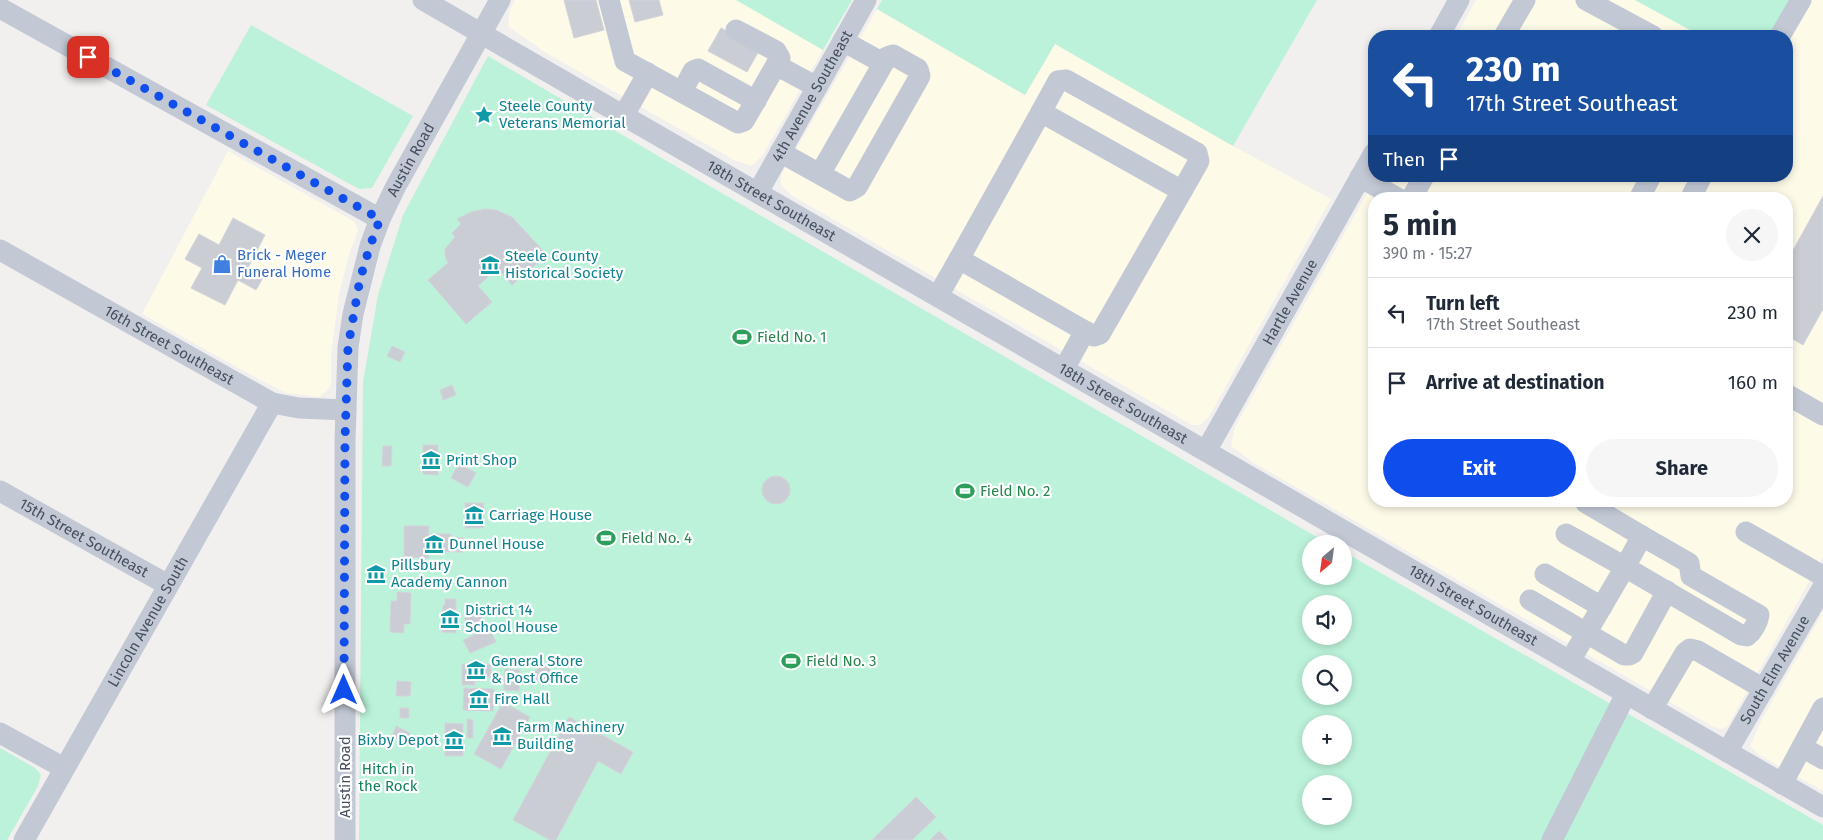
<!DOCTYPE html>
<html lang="en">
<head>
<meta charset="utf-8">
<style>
  body { margin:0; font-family:"Fira Sans",sans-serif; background:#f6f6f7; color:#1f2937; height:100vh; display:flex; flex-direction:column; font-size:19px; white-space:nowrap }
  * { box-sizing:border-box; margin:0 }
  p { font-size:16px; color:#747a83 }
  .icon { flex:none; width:28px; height:28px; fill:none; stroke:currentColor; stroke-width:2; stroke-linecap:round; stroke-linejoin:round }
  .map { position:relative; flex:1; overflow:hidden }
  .sheet { position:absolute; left:1368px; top:192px; width:425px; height:315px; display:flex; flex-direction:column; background:#fff; border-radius:20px; box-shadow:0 2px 8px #0003 }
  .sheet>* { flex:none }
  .guide { position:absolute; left:1368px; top:30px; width:425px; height:152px; border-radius:20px; box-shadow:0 2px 8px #0003; background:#1a4fa0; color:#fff; overflow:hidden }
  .needle { width:32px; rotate:209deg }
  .controls { position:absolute; left:1302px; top:535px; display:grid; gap:10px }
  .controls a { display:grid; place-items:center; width:50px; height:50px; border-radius:50%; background:#fff; box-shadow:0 2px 8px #0003; font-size:25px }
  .pin { position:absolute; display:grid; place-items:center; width:42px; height:42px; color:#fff; margin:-21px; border-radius:10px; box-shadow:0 2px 8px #0006 }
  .me { position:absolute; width:55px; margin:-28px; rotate:0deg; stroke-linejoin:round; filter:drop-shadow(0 0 4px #0008) }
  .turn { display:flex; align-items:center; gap:18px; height:105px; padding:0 15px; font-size:22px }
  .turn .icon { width:65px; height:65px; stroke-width:2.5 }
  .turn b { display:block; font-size:35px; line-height:42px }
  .then { display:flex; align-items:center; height:48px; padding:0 15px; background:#0003; gap:10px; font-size:19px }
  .round { display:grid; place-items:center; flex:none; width:52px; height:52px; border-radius:26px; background:#f6f6f7 }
  .headline { display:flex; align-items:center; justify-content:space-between; height:85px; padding:0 15px }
  h1 { font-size:30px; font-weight:700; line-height:38px }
  .primary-button { display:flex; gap:10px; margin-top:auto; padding:10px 15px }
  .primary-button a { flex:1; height:58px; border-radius:30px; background:#0f4eec; color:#fff; font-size:20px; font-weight:700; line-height:58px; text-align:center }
  .primary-button a+a { background:#f6f6f7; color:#1f2937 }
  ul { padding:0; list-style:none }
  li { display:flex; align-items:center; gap:15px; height:70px; padding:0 15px; border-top:1px solid #e0e1e3 }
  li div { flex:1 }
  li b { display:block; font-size:19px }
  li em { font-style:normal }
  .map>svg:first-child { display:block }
  .commercial { fill:#fdfae8; fill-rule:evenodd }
  .green { fill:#bbf2d9; fill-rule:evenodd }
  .building { fill:#cbcdd5; stroke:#d3d4db }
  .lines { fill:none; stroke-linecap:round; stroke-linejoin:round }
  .minor { stroke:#c2c9d5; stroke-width:21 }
  .route { stroke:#0f4eec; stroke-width:9; stroke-dasharray:0 16.2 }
  .labels { text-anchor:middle; stroke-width:4.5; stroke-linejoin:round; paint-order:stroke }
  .street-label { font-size:15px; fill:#464f5e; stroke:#fff }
  .culture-label { font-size:15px; fill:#0d838f; stroke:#fff; text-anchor:start }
  .shop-label { font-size:15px; fill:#366cbe; stroke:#fff; text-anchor:start }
  .leisure-label { font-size:15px; fill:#27864d; stroke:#fff; text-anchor:start }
  .park-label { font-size:15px; fill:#12845c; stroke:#fff }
</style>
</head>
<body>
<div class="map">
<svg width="1823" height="840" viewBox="0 0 1823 840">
  <rect width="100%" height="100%" fill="#f2efef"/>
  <g class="commercial">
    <polygon points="515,0 736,0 823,50 762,156 752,166 734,160 543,51 508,26 510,9"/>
    <polygon points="1476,0 1635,0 1701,36 1456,36"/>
    <path d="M1792 0H1823V557L1727 727 1720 729 1712 726 1254 463 1231 446 1235 427 1377 176H1786V36ZM1374 199H1786V501H1374Z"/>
    <polygon points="877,9 1025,95 1055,44 1233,146 1331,199 1208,418 1200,425 1192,425 791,195 781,185 781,175"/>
    <polygon points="228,151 355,222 358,230 349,255 339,295 331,355 331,384 327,391 319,397 286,393 262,381 142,314"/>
    <polygon points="1823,612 1823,791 1759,755 1750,746 1762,719"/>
  </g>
  <g class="green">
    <polygon points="736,0 852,0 823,50"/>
    <polygon points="882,0 1317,0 1233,146 1055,44 1025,95 877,9"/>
    <polygon points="1635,0 1792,0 1772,36 1701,36"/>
    <polygon points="251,25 413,116 372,188 359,189 206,105"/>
    <path d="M488 56 706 184 1329 544H1311V576H1344V552L1823 825V840H359L363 382 378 295 403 215ZM1311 604H1344V636H1311ZM1311 664H1344V696H1311ZM1311 724H1344V756H1311ZM1311 784H1344V816H1311Z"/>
    <polygon points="0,748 35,768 41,775 38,786 7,840 0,840"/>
  </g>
  <g class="building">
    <polygon points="564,0 596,0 604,30 574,38"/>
    <polygon points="629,0 659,0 663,15 635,22"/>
    <polygon points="721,28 760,49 747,72 708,51"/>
    <polygon points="1823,196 1823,309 1803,345 1786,335 1786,263"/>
    <polygon points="485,209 496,210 512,217 547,255 512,285 498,268 478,286 492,302 466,324 428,280 448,263 445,256 445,249 455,237 452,233 461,224 457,219 471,212"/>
    <polygon points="233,218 265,235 248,268 264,276 256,290 238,280 225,305 191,288 202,268 185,259 199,234 219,245"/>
    <polygon points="392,346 405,352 400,362 387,356"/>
    <polygon points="452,385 456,395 443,400 440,390"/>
    <polygon points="423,445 438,445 438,475 423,474"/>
    <polygon points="383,446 392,446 391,466 382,466"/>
    <polygon points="459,463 476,473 468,487 451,478"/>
    <circle cx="776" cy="490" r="14"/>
    <polygon points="465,503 484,503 483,528 465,528"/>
    <polygon points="404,526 429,526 428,534 451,534 451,537 464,538 464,552 429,551 429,558 404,557"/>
    <polygon points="373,569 380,570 379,579 372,578"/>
    <polygon points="397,592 411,593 410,624 404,624 404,633 390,632 391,601 397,601"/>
    <polygon points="445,599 456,599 456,633 442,632 443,605 445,605"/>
    <polygon points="476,605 486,614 474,627 464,619"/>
    <polygon points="489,628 496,642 470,653 463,640"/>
    <polygon points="541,663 551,670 542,684 532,677"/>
    <polygon points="462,664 491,664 491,677 475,677 475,685 462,685"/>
    <polygon points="505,669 520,670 519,691 504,690"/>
    <polygon points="397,681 411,682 410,696 396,696"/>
    <polygon points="464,688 494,689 493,711 463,710"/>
    <polygon points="503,702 530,717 501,769 474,754"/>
    <rect x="400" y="708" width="9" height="10"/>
    <polygon points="569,717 633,752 621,774 598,761 556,840 550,840 513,820"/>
    <polygon points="467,719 473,720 473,738 467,738"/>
    <polygon points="445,723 463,724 463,756 445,756"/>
    <polygon points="396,726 410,733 405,743 392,736"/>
    <polygon points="916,797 936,817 912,840 872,840"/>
    <polygon points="939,831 948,840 930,840"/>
  </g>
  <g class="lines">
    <g class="minor">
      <path id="s1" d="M423 0 1823 807"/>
      <polyline points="609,0 625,61 738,123 744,121 776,65 817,87"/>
      <polyline points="1586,0 1653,36"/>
      <polyline points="0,8 380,219"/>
      <polyline points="736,30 776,51 780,58 776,65"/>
      <polyline points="1439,36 1459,0"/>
      <polyline points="1504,36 1525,0"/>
      <polyline points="1780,36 1801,0"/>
      <polyline points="843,41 883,63"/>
      <polyline points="682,92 693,71 698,69 756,101"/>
      <polyline points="1041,112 1058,81 1066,80 1197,153 1199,161 1182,191"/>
      <polyline points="624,115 648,73"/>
      <polyline points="780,152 850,191 857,187 920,76 918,69 893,55 887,57 820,174"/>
      <polyline points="1360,177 1399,199"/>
      <path id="s2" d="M758 192 866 0"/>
      <polyline points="1411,199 1424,176"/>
      <polyline points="1639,199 1651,176"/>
      <polyline points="1690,199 1702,176"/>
      <path id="s3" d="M0 250 272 403 299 408 346 410"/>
      <polyline points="959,259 1041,112 1182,191 1100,334 1094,336 1085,331"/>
      <polyline points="938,296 959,259 1085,331 1064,369"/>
      <polyline points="1786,394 1823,415"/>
      <path id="s4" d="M1206 451 1374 153"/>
      <path id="s5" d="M0 491 168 585"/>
      <polyline points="1586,503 1642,536"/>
      <polyline points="1746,532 1823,576"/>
      <path d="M1566 534 1625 567 1642 536 1689 563 1691 576 1759 615C1758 622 1753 631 1747 636L1741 635 1625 567 1570 661"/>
      <polyline points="1545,574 1602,607"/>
      <polyline points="1530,600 1624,655 1629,655 1633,653 1667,591"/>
      <polyline points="1652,709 1685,653 1690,649 1698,651 1764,689"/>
      <polyline points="0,733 64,768"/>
      <polyline points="1802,747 1823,759"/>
      <path id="s6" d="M1727 752 1823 587"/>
      <polyline points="1782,784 1823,708"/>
      <path id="s7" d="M24 840 272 403"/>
      <path id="s8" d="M345 840V440L348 347 353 314 370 246 380 219 396 186 500 0"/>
      <polyline points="1552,840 1626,694"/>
    </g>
  </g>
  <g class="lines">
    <polyline class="route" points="88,57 380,219 370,246 360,279 348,347 345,440 344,690"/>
  </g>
  <defs>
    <g id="sight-bare" transform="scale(1.5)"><path d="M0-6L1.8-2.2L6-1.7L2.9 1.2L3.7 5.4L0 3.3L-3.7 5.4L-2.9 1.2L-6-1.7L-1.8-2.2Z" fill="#0f9aa8" stroke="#fff" stroke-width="2.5" paint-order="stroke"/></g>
    <g id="shop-bare" transform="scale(1.5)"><path d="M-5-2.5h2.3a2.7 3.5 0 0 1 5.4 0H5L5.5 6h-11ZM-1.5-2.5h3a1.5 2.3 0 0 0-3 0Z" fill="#3f7fe0" stroke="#fff" stroke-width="2.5" paint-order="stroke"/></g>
    <g id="museum-bare" transform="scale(1.5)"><path d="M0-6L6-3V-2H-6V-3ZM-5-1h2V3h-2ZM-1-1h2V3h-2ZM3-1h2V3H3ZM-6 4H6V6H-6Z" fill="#0f9aa8" stroke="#fff" stroke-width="2.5" paint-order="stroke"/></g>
    <g id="stadium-bare" transform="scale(1.5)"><path d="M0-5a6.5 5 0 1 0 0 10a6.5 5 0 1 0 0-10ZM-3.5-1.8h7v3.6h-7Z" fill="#2e9e5b" stroke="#fff" stroke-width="2.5" paint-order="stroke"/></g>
  </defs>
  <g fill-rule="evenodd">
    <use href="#sight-bare" x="484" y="115"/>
    <use href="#shop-bare" x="222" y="264"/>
    <use href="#museum-bare" x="490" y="265"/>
    <use href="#stadium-bare" x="742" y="337"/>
    <use href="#museum-bare" x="431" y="460"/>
    <use href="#stadium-bare" x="965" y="491"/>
    <use href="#museum-bare" x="474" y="515"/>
    <use href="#stadium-bare" x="606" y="538"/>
    <use href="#museum-bare" x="434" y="544"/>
    <use href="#museum-bare" x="376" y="574"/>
    <use href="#museum-bare" x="450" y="619"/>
    <use href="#stadium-bare" x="791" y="661"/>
    <use href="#museum-bare" x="476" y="670"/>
    <use href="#museum-bare" x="479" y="699"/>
    <use href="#museum-bare" x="502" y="736"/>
    <use href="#museum-bare" x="454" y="740"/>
  </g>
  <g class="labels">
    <g class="street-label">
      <text dy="5" stroke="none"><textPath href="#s2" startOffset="110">4th Avenue Southeast</textPath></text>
      <text dy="5" stroke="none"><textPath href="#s8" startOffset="692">Austin Road</textPath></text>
      <text dy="5" stroke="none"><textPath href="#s1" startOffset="402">18th Street Southeast</textPath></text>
      <text dy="5" stroke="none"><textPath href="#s4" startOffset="171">Hartle Avenue</textPath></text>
      <text dy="5" stroke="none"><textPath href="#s3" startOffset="194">16th Street Southeast</textPath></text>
      <text dy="5" stroke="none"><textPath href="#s1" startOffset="808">18th Street Southeast</textPath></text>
      <text dy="5" stroke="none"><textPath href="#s5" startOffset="96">15th Street Southeast</textPath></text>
      <text dy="5" stroke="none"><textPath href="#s1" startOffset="1212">18th Street Southeast</textPath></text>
      <text dy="5" stroke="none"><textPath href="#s7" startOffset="251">Lincoln Avenue South</textPath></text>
      <text dy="5" stroke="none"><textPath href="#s6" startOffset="95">South Elm Avenue</textPath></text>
      <text transform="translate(345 777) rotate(-90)" y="5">Austin Road</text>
    </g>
    <g class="culture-label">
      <text x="499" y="111">Steele County<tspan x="499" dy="17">Veterans Memorial</tspan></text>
      <text x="505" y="261">Steele County<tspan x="505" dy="17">Historical Society</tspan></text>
      <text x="446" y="465">Print Shop</text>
      <text x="489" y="520">Carriage House</text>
      <text x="449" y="549">Dunnel House</text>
      <text x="391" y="570">Pillsbury<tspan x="391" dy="17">Academy Cannon</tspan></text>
      <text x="465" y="615">District 14<tspan x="465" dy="17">School House</tspan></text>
      <text x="491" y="666">General Store<tspan x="491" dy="17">&amp; Post Office</tspan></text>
      <text x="494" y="704">Fire Hall</text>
      <text x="517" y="732">Farm Machinery<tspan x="517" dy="17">Building</tspan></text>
      <text x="439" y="745" text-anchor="end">Bixby Depot</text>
    </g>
    <g class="shop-label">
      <text x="237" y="260">Brick - Meger<tspan x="237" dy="17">Funeral Home</tspan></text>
    </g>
    <g class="leisure-label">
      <text x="757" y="342">Field No. 1</text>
      <text x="980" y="496">Field No. 2</text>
      <text x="621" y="543">Field No. 4</text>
      <text x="806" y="666">Field No. 3</text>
    </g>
    <g class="park-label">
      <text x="388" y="774">Hitch in<tspan x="388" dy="17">the Rock</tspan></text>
    </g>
  </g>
</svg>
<div class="controls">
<a><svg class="needle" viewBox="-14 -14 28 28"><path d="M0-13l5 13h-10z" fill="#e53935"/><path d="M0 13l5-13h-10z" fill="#747a83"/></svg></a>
<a><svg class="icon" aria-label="sound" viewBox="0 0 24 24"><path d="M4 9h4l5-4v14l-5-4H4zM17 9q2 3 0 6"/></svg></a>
<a><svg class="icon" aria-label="search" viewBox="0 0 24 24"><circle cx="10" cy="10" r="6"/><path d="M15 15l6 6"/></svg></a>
<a>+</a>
<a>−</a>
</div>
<div class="pin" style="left:88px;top:57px;background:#d93025"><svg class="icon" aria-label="arrive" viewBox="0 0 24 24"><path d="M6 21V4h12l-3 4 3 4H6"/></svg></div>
<svg class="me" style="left:344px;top:690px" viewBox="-20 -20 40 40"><path d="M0-17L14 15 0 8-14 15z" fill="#0f4eec" stroke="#fff" stroke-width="4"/></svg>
<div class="guide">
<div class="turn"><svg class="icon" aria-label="left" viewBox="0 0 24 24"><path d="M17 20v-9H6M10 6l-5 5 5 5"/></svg><div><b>230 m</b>17th Street Southeast</div></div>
<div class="then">Then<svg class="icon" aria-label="arrive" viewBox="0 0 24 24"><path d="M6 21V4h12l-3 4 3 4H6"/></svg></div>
</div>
<section class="sheet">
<div class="headline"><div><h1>5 min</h1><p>390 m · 15:27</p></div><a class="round"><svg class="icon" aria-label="close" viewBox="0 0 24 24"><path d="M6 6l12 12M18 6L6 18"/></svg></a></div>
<ul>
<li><svg class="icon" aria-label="left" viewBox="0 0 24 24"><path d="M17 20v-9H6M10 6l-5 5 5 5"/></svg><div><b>Turn left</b><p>17th Street Southeast</p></div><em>230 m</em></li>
<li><svg class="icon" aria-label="arrive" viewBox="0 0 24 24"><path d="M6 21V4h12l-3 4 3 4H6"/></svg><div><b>Arrive at destination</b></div><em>160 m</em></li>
</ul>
<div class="primary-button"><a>Exit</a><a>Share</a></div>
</section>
</div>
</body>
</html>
